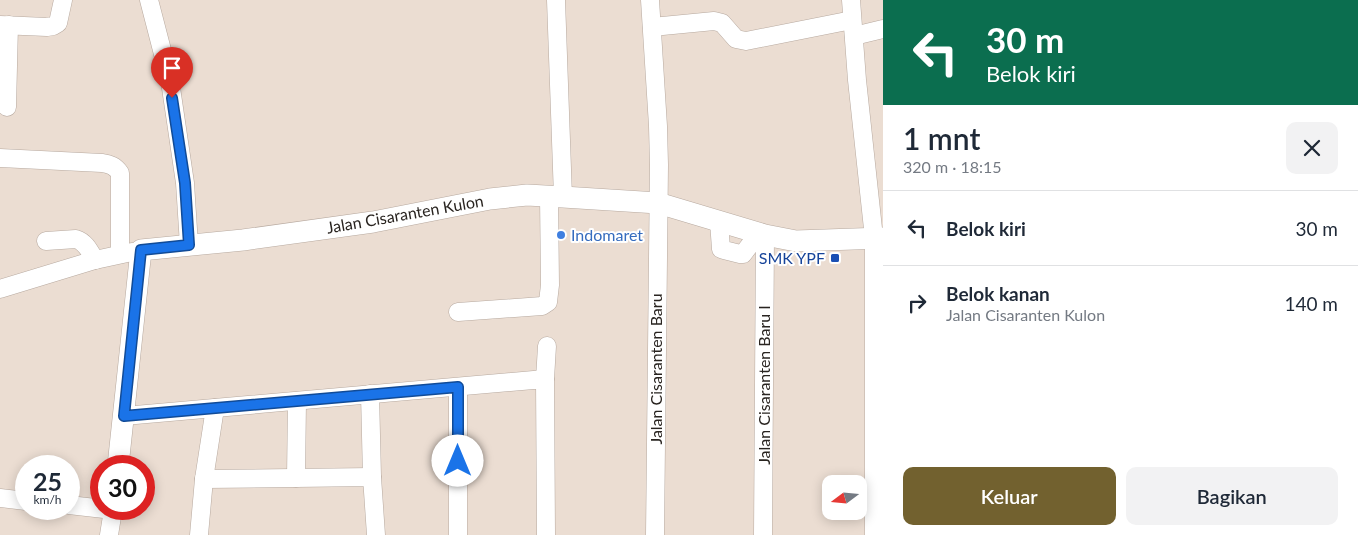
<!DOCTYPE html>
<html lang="id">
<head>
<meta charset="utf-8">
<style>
  body { margin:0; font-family:Lato,sans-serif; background:#f2f2f3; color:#1f2937; height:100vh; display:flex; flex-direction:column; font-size:19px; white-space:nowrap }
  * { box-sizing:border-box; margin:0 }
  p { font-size:16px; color:#747a83 }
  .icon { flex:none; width:28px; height:28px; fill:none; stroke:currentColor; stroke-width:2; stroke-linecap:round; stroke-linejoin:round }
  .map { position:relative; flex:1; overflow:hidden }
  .sheet { display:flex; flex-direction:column; background:#fff; width:475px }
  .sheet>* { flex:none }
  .guide { background:#0b6e4f; color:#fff; overflow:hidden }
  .needle { width:32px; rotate:254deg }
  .fabs { position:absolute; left:822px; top:475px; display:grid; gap:10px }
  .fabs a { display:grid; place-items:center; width:45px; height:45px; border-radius:10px; background:#fff; box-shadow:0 2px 12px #0003; font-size:25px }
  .speed { position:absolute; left:15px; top:455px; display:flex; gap:10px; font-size:25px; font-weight:700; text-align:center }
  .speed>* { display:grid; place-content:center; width:65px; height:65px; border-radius:50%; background:#fff; box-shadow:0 2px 12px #0003; line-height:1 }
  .speed small { font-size:12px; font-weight:400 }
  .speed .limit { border:8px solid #d22; background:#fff; color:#111 }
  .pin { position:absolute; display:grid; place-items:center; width:42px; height:42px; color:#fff; margin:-51px -21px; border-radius:50% 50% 50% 0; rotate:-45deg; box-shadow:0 0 5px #0007 }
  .pin .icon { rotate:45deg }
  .me { position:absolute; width:55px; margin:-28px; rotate:0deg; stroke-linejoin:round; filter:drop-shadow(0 0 4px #0008) }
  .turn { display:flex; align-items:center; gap:18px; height:105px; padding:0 20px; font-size:22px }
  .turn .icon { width:65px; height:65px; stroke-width:2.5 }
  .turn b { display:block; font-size:35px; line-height:42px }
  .round { display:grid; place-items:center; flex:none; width:52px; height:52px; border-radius:10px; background:#f2f2f3 }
  .overview { display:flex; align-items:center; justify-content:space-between; height:85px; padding:0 20px }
  h1 { font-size:30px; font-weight:600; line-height:38px }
  .action { display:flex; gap:10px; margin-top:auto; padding:10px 20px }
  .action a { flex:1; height:58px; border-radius:10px; background:#72612f; color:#fff; font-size:20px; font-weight:600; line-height:58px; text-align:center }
  .action a+a { background:#f2f2f3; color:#1f2937 }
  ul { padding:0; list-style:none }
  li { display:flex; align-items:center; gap:15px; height:75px; padding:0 20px; border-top:1px solid #e0e1e3 }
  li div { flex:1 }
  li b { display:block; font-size:19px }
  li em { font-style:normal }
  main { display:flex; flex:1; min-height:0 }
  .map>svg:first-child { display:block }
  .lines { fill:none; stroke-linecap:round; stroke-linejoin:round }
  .minor-casing { stroke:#b7a99f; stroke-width:19 }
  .major-casing { stroke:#b7a99f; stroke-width:22 }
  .minor { stroke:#fff; stroke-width:18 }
  .major { stroke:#fff; stroke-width:21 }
  .route-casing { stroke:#114b97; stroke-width:12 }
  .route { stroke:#1a73e8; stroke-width:9 }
  .shop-dot { fill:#3f7fe0; stroke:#fff; stroke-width:2 }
  .transit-dot { fill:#1a4fb4; stroke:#fff; stroke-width:2 }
  .labels { text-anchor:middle; stroke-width:4; stroke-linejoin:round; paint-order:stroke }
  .street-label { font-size:16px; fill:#292420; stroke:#fff }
  .shop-label { font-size:16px; fill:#366cbe; stroke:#fff; text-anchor:start }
  .transit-label { font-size:16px; fill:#164399; stroke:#fff; text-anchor:end }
</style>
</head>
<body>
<main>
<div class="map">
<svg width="883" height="535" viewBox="0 0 883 535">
  <rect width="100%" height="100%" fill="#ebddd2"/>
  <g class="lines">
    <g class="minor-casing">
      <g id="minor">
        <polyline points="149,0 170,81 185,183 189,245"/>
        <polyline points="556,0 563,197"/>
        <polyline points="650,0 658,126 659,165 655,535"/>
        <polyline points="851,0 857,80 874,238 874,535"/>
        <polyline points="0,25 47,27 53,26 58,23 63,0"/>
        <polyline points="652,27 714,21 722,23 736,39 746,41 852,20"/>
        <polyline points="854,36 883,29"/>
        <polyline points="7,107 9,25"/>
        <path d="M0 158 102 163C110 164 115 166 120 173V254"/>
        <polyline points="719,221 721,249 724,250 740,254 743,254 759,233"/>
        <path d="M46 241 76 239C86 242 90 252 95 260"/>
        <polyline points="0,289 95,260 132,252"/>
        <polyline points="458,312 542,306 548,302 550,285 549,196"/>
        <polyline points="545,379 547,346"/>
        <polyline points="370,394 372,477"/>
        <polyline points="215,408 204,479 372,477 376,535"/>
        <polyline points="124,416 545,379 546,535"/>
        <polyline points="296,478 297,401"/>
        <polyline points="0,498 26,501"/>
        <polyline points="69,505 113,510 109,535"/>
        <polyline points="199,535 204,479"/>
        <polyline points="458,535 458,387"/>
        <polyline points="763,535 765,235"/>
      </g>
    </g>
    <g class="major-casing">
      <g id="major">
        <polyline points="118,466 141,250 243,240 373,222 490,199 527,195 563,197 658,203 765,235 796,241 883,238"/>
        <polyline points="113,510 113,509"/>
      </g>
    </g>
    <use href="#minor" class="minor"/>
    <use href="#major" class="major"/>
  </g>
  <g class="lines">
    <g class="route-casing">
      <polyline id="route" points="172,98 185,183 189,245 141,250 124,416 458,387 458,461"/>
    </g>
    <use href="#route" class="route"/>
  </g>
  <circle class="shop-dot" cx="561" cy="235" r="5"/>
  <rect class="transit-dot" x="830" y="253" width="10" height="10" rx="2.5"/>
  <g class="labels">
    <g class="street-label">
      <text transform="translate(405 214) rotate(-10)" y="6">Jalan Cisaranten Kulon</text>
      <text transform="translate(656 369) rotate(-90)" y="6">Jalan Cisaranten Baru</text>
      <text transform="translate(764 385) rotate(-90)" y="6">Jalan Cisaranten Baru I</text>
    </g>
    <g class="shop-label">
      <text x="571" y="241">Indomaret</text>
    </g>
    <g class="transit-label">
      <text x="825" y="264">SMK YPF</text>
    </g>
  </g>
</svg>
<div class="fabs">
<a><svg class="needle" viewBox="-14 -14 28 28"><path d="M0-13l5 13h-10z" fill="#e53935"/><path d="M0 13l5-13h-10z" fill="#747a83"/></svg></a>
</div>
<div class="speed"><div>25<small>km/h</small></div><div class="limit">30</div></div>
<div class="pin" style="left:172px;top:98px;background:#d93025"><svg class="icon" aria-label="arrive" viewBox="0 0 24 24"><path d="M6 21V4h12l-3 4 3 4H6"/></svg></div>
<svg class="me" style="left:458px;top:461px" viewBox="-20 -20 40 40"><circle r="19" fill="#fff"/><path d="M0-13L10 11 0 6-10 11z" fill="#1a73e8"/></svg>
</div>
<section class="sheet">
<div class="guide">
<div class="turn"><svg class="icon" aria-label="left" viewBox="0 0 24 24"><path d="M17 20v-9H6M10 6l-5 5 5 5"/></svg><div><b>30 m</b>Belok kiri</div></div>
</div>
<div class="overview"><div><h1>1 mnt</h1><p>320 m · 18:15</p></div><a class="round"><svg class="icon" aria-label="close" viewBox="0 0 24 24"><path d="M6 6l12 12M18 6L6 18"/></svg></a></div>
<ul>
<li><svg class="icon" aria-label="left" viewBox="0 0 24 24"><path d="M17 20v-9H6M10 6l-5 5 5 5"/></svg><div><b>Belok kiri</b></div><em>30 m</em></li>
<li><svg class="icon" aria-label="right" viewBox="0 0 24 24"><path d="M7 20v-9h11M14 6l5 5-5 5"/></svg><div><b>Belok kanan</b><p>Jalan Cisaranten Kulon</p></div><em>140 m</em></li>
</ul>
<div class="action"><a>Keluar</a><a>Bagikan</a></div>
</section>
</main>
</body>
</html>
